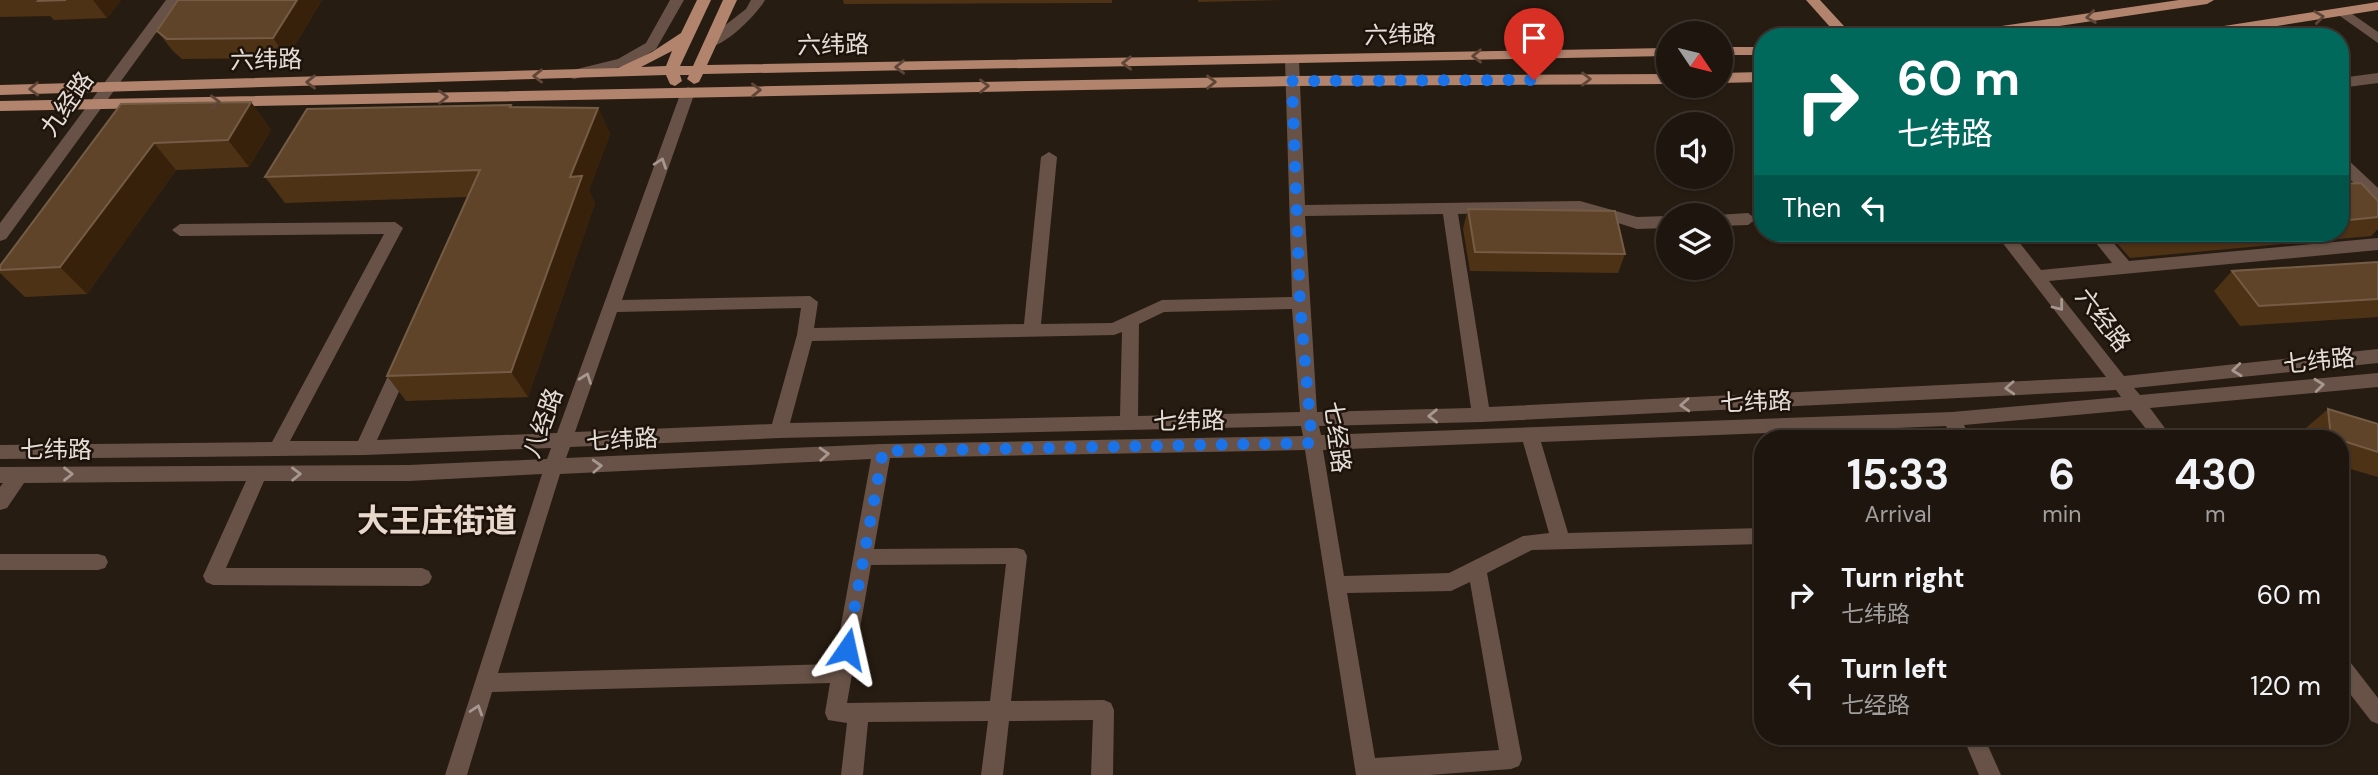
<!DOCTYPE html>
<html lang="en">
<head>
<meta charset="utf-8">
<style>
  body { margin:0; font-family:"DM Sans","Noto Sans SC",sans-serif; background:#251e17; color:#f1f3f6; height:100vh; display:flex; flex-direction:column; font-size:26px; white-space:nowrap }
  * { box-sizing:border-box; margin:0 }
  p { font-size:23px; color:#a09f9e }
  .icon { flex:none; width:38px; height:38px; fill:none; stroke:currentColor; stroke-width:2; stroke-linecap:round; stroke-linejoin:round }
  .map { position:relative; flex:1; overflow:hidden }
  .sheet { position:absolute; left:1754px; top:430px; width:595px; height:315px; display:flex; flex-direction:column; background:#1d150e; border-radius:28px; box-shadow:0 2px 5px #0004,0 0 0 2px #3b342e }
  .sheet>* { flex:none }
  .top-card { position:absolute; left:1754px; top:28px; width:595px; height:214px; border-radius:28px; box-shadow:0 2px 5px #0004,0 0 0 2px #3b342e; background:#00695c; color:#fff; overflow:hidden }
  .needle { width:46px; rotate:125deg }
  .tools { position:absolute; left:1656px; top:21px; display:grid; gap:14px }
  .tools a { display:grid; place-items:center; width:77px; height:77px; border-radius:50%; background:#1d150e; box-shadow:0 2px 5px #0004,0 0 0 2px #3b342e; font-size:35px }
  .pin { position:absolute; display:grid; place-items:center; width:60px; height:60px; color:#fff; margin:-72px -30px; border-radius:50% 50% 50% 0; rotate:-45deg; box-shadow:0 0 7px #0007 }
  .pin .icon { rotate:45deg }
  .me { position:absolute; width:77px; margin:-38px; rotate:11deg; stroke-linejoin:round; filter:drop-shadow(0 0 5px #0008) }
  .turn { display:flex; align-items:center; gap:24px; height:147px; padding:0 28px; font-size:32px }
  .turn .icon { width:91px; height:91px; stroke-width:2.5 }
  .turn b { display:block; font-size:49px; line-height:60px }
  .then { display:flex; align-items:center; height:66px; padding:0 28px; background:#0003; gap:14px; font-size:26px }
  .eta { display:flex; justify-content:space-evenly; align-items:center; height:119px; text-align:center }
  .eta b { font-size:42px; font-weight:700; line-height:49px }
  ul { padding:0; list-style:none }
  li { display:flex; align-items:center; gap:21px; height:91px; padding:0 28px }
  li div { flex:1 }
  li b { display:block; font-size:26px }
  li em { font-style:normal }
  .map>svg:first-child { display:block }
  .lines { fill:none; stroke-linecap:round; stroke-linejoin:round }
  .minor { fill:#685247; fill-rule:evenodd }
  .major { fill:#b2846e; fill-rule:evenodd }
  .wall { fill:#4e3216 }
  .shaded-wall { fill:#38210b }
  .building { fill:#5f442a; stroke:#745c45; stroke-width:2 }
  .oneway { stroke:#604637 }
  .oneway2 { stroke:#a6988f }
  .route { stroke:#1a73e8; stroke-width:12; stroke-dasharray:0 21.6 }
  .labels { text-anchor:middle; stroke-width:5; stroke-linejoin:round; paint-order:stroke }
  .street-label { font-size:24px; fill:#e5ddd7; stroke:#1d130a }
  .district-label { font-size:32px; font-weight:bold; fill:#e9d9cc; stroke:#1d130a }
</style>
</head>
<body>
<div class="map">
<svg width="2378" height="775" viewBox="0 0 2378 775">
  <rect width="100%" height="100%" fill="#271c12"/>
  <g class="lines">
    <g class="minor">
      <polygon points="166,0 180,0 6,239 0,241 0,223"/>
      <polygon points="670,0 684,0 656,49 628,65 574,79 569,77 569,71 618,59 646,43"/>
      <path d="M751 0H765C757 14 722 50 705 47V41L746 9Z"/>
      <polygon points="2345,9 2378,32 2378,43 2340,16 2338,13"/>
      <path d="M1292 56 1299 60 1305 205 1580 201 1637 217 1668 216V228L1637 229 1580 211 1458 214 1489 407 2106 377 1995 233H2012L2041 270 2112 263 2088 233H2105L2129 261 2378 238V250L2049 281 2124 376 2378 349V363L2134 388 2140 395 2378 373V387L2150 408 2173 439H2154L2131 410 1964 425 1970 439H1952L1946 426 1541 442 1568 533 1762 528V544L1532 550 1487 573 1522 759 1519 766 1511 769 1429 775H1356L1305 450 890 458 874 549 1017 548 1024 550 1027 556 1011 701 1104 700 1111 703 1114 710 1113 775H1091L1093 720 1009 721 1003 775H981L988 721 868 722 863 775H841L847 723 828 720 825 713 830 683 492 692 467 775H445L542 474 409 481H264L226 568H422L429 571 432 577 429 583 422 586 213 585 206 582 203 576 246 481 24 483 7 508 0 510V487L3 483H0V467L409 465 547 459 551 448 364 455 0 459V445L272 442 384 234 180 236 172 230 180 224 395 222 403 228 290 441H358L393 365 396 360H408L411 365 377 440 557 433 681 92 688 87 695 92 622 300 810 296 818 302 814 328 1024 324 1041 157 1049 152 1057 157 1041 324 1112 323 1162 300 1292 297 1285 60ZM1443 214 1471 408 1317 412 1305 216ZM801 308 797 335 772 424 575 432 617 312ZM1292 309 1300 412 1138 416 1139 324 1164 312ZM1122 332 1120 416 790 423 812 341 1114 335ZM2116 390 2121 397 1952 412 1321 435 1319 426 1481 422ZM1301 426 1303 436 882 444 566 458 570 447 779 438ZM1523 442 1549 533 1523 536 1449 573 1344 576 1323 450ZM871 459 834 664 498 673 560 474ZM1006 564 990 701 847 703 871 565ZM1470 582 1499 750 1375 758 1347 593 1451 591Z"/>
      <polygon points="2378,73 2378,83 2340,88 2340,78"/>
      <polygon points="2340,156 2345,157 2378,188 2378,202 2373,201 2340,170"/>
      <polygon points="1748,213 1756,219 1748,225 1720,226 1720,215 1717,215"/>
      <polygon points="0,554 98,554 105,556 108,562 105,568 98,570 0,570"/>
      <polygon points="2340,656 2347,658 2378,698 2378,724 2371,721 2340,681"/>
      <polygon points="1963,737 1984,737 2001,775 1979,775"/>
    </g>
    <g class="major">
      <path d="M697 0H711L680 66H693L723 0H737L707 65 1668 48V56L703 74 699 82 694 84 687 79 689 75H680L682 81 675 86 670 84 666 75 0 95V85L618 68 652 52 681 33ZM672 51 666 66 641 67Z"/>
      <polygon points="1806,0 1820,0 1854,37 1839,37"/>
      <polygon points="2179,0 2214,0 2207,4 1985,37 1947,37 1954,33"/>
      <polygon points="2378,2 2378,10 2208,37 2172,37 2179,33"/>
      <rect x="1720" y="47" width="42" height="8"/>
      <polygon points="1762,72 1762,82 1720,83 1720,73"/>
      <polygon points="1668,74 1668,84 1292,86 0,111 0,101 1292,76"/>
    </g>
  </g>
  <g class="wall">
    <polygon points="0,0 121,0 107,18 54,20 50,16 0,17"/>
    <polygon points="178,0 322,0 287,58 182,59 173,51 157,31"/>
    <polygon points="843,0 1112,0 1112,3 844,4"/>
    <polygon points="1198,0 1282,0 1198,2"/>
    <polygon points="251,102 271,130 249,167 176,170 87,294 25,297 0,273 0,266 121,104"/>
    <polygon points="511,105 513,107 598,108 610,134 589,190 595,203 528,397 406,401 387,376 468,197 285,203 265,177"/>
    <polygon points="2340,184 2378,201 2378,229 2371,236 2130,258 2108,233 2340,233"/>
    <polygon points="1468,209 1625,254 1618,273 1470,271 1463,229"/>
    <polygon points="2378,262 2378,317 2240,326 2214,291 2232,271"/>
    <polygon points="2328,409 2378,424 2378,477 2340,466 2340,439 2307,439 2306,428"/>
  </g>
  <g class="shaded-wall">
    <polygon points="93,0 121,0 107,18"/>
    <polygon points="297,0 322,0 287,58 273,38"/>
    <polygon points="251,102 271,130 249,167 228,140"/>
    <polygon points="598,108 610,134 589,190 595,203 528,397 511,372 570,177"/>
    <polygon points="154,143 176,170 87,294 60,267"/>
  </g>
  <g class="building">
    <polygon points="39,0 66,0 38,1"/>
    <polygon points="178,0 297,0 273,38 167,39 157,31"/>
    <polygon points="251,102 228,140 154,143 60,267 0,270 0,266 121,104"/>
    <polygon points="511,105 510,107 598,108 570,177 582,176 511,372 387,376 480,170 265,177 307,109"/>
    <polygon points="2361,183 2378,201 2378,217 2340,221 2340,184"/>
    <polygon points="1468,209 1615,211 1625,254 1475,252"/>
    <polygon points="2142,233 2207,233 2146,238"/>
    <polygon points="2378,262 2378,299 2259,306 2232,271"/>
    <polygon points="2328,409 2378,424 2378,452 2340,440 2340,439 2331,438"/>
  </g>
  <defs><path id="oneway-chevron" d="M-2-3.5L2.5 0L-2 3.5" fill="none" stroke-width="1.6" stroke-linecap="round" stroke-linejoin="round" transform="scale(1.75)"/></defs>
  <g class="oneway">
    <use href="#oneway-chevron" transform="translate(2091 17) rotate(172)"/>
    <use href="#oneway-chevron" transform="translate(2319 17) rotate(-8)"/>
    <use href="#oneway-chevron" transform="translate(1477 56) rotate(179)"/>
    <use href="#oneway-chevron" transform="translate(1127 63) rotate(179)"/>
    <use href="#oneway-chevron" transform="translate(900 67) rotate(179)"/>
    <use href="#oneway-chevron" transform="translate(538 76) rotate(179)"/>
    <use href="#oneway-chevron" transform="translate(1586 79)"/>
    <use href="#oneway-chevron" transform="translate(311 82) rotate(179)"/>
    <use href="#oneway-chevron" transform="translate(1211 82) rotate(-1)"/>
    <use href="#oneway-chevron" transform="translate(984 86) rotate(-1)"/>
    <use href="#oneway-chevron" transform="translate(34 89) rotate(178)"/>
    <use href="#oneway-chevron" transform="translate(756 90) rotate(-1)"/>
    <use href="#oneway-chevron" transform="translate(443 97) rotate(-1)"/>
    <use href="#oneway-chevron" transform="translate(215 102) rotate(-1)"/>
  </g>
  <g class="oneway2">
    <use href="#oneway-chevron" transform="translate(661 163) rotate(-71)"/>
    <use href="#oneway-chevron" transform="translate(2059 306) rotate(52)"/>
    <use href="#oneway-chevron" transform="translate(2237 370) rotate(174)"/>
    <use href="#oneway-chevron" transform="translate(586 378) rotate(-70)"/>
    <use href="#oneway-chevron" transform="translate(2319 385) rotate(-6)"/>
    <use href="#oneway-chevron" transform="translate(2010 388) rotate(177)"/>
    <use href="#oneway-chevron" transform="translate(1685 405) rotate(177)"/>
    <use href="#oneway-chevron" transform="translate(1433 416) rotate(179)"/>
    <use href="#oneway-chevron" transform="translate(824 454) rotate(-3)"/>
    <use href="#oneway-chevron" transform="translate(597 466) rotate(-3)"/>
    <use href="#oneway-chevron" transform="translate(68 474)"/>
    <use href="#oneway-chevron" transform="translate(296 474) rotate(-1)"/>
    <use href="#oneway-chevron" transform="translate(477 710) rotate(-72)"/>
  </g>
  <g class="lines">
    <polyline class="route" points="847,649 883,451 1312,443 1300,303 1292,81 1534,80"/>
  </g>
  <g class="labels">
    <g class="street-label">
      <text transform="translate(1400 35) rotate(-1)" y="8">六纬路</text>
      <text transform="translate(833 45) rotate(-1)" y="8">六纬路</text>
      <text transform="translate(266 60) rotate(-1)" y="8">六纬路</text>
      <text transform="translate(67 104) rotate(-55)" y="8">九经路</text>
      <text transform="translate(2103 320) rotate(52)" y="8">六经路</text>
      <text transform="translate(2319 361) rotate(-6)" y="8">七纬路</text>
      <text transform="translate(1756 402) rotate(-2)" y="8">七纬路</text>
      <text transform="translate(1189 421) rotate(-1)" y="8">七纬路</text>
      <text transform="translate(543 423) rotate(-70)" y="8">八经路</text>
      <text transform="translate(1337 437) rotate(83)" y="8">七经路</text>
      <text transform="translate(622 440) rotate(-3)" y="8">七纬路</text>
      <text x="56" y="458">七纬路</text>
    </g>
    <g class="district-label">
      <text x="437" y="532">大王庄街道</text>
    </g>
  </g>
</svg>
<div class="tools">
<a><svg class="needle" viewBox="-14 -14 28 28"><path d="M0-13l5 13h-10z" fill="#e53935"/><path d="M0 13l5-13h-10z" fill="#a09f9e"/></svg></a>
<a><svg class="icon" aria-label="sound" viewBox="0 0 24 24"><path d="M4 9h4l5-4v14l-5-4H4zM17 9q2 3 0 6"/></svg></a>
<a><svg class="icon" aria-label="layers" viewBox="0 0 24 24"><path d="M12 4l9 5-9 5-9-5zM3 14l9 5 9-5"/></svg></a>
</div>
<div class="pin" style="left:1534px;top:80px;background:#d93025"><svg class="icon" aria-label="arrive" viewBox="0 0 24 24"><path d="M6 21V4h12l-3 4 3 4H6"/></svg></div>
<svg class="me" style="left:847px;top:649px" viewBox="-20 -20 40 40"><path d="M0-17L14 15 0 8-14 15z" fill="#1a73e8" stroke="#fff" stroke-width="4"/></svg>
<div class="top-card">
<div class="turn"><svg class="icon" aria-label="right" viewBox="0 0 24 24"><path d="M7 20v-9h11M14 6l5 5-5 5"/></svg><div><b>60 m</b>七纬路</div></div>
<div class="then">Then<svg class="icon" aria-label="left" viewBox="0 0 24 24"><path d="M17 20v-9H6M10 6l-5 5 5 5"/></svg></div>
</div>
<section class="sheet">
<div class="eta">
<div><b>15:33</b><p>Arrival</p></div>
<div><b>6</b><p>min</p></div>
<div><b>430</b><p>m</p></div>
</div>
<ul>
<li><svg class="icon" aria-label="right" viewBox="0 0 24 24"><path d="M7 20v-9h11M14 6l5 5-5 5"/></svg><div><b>Turn right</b><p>七纬路</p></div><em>60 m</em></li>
<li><svg class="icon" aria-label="left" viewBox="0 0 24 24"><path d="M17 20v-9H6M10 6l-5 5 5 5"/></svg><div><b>Turn left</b><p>七经路</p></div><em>120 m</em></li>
</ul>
</section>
</div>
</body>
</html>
